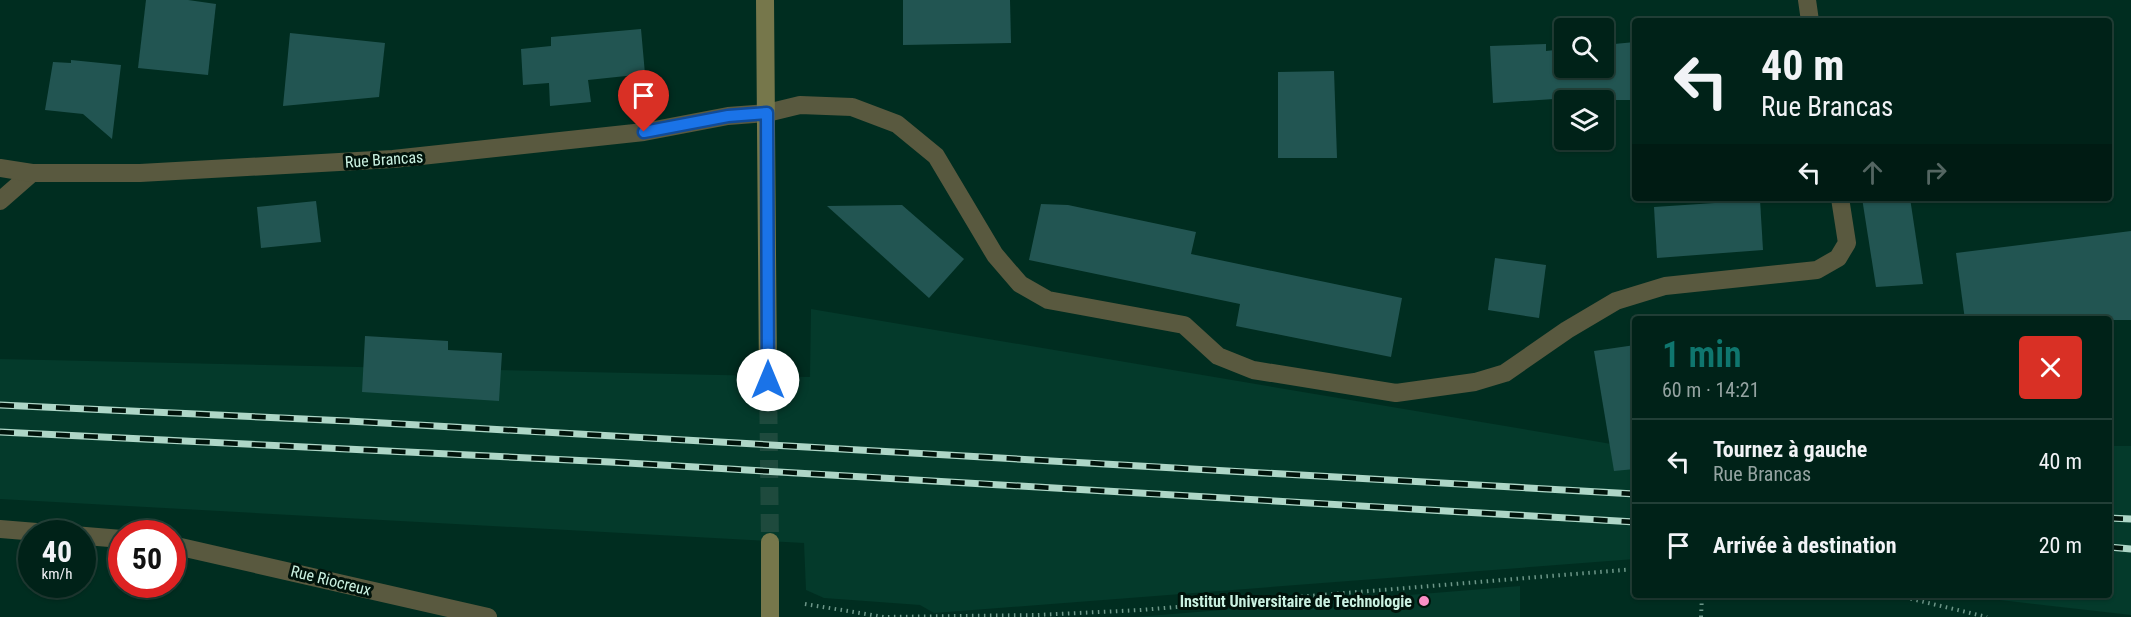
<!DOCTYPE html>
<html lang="fr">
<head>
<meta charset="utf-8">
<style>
  body { margin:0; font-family:"Roboto Condensed",sans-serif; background:#0a2a21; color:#f1f3f6; height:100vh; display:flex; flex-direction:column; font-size:22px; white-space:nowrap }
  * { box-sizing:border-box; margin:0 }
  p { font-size:20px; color:#95a4a2 }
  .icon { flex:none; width:33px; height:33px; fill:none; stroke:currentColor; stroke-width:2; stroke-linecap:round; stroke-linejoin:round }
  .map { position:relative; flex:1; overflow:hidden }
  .side { position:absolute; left:1632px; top:316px; width:480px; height:282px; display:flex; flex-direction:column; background:#002218; border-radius:6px; box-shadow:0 2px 4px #0004,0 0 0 2px #223f37 }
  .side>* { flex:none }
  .banner { position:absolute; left:1632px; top:18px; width:480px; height:183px; border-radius:6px; box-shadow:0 2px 4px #0004,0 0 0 2px #223f37; background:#002218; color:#f1f3f6; overflow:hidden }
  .fabs { position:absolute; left:1554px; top:18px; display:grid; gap:12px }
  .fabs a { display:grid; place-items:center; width:60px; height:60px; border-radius:6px; background:#002218; box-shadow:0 2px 4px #0004,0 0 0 2px #223f37; font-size:30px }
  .speed { position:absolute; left:18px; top:520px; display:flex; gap:12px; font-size:30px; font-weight:700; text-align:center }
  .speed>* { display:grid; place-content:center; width:78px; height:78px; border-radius:50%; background:#002218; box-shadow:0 2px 4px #0004,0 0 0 2px #223f37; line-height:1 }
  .speed small { font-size:15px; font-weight:400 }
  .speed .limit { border:9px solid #d22; background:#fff; color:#111 }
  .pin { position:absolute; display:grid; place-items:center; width:51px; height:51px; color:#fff; margin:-62px -26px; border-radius:50% 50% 50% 0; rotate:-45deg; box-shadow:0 0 6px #0007 }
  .pin .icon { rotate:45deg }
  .me { position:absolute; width:66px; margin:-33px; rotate:0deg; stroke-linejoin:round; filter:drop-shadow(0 0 4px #0008) }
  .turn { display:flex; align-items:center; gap:21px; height:126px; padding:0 30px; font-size:27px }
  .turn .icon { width:78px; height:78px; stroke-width:2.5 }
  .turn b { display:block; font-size:42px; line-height:51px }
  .lanes { display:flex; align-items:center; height:57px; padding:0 30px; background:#0003; justify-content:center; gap:30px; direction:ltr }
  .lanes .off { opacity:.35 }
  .round { display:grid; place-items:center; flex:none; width:63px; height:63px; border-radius:6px; background:#0a2a21 }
  .overview { display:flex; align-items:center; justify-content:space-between; height:102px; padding:0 30px }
  h1 { font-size:36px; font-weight:600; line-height:45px; color:#0f766e }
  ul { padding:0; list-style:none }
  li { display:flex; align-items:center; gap:18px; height:84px; padding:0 30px; border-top:2px solid #223f37 }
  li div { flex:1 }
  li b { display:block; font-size:22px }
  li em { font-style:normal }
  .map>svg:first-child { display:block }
  .built { fill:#043a2b }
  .building { fill:#225552 }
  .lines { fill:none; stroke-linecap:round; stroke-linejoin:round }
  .secondary-tunnel { stroke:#1e4a3d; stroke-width:18; stroke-dasharray:18 9; stroke-linecap:butt }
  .path { stroke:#6d9789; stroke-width:4; stroke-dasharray:1.5 4.5; stroke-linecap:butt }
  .lane { stroke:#59593f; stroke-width:18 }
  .street { stroke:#59593f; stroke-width:18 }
  .secondary { stroke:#76774b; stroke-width:18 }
  .rail-casing { stroke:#aed6c7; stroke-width:7 }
  .rail { stroke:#00130b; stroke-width:4.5; stroke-dasharray:14; stroke-linecap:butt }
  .route-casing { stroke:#114b97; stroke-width:15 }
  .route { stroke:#1a73e8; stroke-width:10 }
  .poi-dot { fill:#fa8fc6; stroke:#00130b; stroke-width:2 }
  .labels { text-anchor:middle; stroke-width:6; stroke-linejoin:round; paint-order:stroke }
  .street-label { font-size:16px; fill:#caf1e1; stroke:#00130b }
  .poi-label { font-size:16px; font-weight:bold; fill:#caf1e1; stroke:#00130b; text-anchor:end }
</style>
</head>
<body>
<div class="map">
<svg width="2131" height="617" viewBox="0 0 2131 617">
  <rect width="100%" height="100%" fill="#002d20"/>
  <g class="built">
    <polygon points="811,309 1635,448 1635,559 934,613 920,605 824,598 806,590 804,543 0,499 0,359 810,377"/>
    <polygon points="2109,446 2131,446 2131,615 1965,596 2109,596"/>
    <polygon points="1520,586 1520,617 1135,617"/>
  </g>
  <g class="building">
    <polygon points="146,0 188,0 216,4 208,75 138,68"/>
    <polygon points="903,0 1010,0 1011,43 903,45"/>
    <polygon points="641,29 645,74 588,80 591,102 550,106 549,83 523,85 521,49 551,46 551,37"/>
    <polygon points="290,33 385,43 379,97 283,106"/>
    <polygon points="1635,42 1635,100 1585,100 1584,97 1493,103 1490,46 1546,44 1546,51 1564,49 1564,68 1604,68 1604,45"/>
    <polygon points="71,60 121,65 112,139 83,114 45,110 53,62 71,63"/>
    <polygon points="1334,71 1337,158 1278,158 1278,72"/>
    <polygon points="1862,198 1910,198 1923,284 1876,287"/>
    <polygon points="1760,200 1763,250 1657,258 1654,207"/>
    <polygon points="316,201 321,242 261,248 257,207"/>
    <polygon points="1041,204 1068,205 1196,232 1191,254 1402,298 1391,357 1236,326 1240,304 1029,260"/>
    <polygon points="902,205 964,259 929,298 827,206"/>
    <polygon points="2131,231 2131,320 1965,320 1956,253"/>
    <polygon points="1495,258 1546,265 1539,318 1488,310"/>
    <polygon points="365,336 448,341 448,350 502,353 499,401 362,392"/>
    <polygon points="1635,345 1635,469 1614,471 1594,351"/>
  </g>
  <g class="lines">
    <polyline class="secondary-tunnel" points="768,379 770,542"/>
    <g class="path">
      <polyline points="1899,596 1987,617"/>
      <polyline points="805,604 884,617 1037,615 1141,610 1635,569"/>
      <polyline points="1701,617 1702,596"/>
    </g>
    <g class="lane">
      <polyline points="1807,0 1810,21"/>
      <polyline points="767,113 800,105 852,107 897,124 936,156 995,255 1020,284 1048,300 1184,325 1218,356 1253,370 1396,393 1475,382 1505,373 1567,330 1616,301 1665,286 1817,270 1838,258 1847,243 1840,198"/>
      <polyline points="0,201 32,173"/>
    </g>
    <g class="street">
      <polyline points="0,168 32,173 140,173 393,159 644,132 728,116 767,113"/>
      <polyline points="0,529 122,539"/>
      <polyline points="172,545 488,617"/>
    </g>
    <g class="secondary">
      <polyline points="765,0 768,379"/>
      <polyline points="770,542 770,617"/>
    </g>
    <g class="rail-casing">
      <g id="rail">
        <polyline points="0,405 348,421 1635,494"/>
        <polyline points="0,432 610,462 1635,522"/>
        <polyline points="2109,518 2131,519"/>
        <polyline points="2109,547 2131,549"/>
      </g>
    </g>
    <use href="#rail" class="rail"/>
  </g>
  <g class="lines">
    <g class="route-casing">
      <polyline id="route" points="644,132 728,116 767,113 768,380"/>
    </g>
    <use href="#route" class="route"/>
  </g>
  <circle class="poi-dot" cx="1424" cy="601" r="6"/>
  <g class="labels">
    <g class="street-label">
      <text transform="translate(384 159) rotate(-4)" y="6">Rue Brancas</text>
      <text transform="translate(331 580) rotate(14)" y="6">Rue Riocreux</text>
    </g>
    <g class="poi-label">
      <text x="1412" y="607">Institut Universitaire de Technologie</text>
    </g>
  </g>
</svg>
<div class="fabs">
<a><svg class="icon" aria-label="search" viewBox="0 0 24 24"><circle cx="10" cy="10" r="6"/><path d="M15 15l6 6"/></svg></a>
<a><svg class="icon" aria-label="layers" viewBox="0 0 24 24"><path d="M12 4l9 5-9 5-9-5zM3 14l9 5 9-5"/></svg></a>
</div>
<div class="speed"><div>40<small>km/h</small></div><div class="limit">50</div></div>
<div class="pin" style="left:644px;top:132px;background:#d93025"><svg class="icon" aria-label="arrive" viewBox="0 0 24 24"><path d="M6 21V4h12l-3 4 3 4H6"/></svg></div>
<svg class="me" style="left:768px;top:380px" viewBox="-20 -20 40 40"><circle r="19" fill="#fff"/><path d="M0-13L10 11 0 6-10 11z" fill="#1a73e8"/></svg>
<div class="banner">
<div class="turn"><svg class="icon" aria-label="left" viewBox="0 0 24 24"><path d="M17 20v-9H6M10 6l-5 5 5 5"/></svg><div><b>40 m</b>Rue Brancas</div></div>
<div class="lanes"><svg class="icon" aria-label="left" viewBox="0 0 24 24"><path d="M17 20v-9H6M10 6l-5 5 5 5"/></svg><svg class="icon off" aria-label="ahead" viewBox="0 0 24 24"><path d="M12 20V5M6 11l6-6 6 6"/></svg><svg class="icon off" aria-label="right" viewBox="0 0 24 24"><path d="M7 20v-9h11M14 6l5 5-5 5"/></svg></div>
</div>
<section class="side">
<div class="overview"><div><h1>1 min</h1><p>60 m · 14:21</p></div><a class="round" style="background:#d93025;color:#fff"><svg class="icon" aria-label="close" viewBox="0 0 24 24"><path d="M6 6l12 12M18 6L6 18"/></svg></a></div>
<ul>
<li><svg class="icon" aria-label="left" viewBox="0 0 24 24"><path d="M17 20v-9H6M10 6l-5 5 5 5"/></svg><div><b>Tournez à gauche</b><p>Rue Brancas</p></div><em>40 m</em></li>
<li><svg class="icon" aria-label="arrive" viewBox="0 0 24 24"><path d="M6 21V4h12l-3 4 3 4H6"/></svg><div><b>Arrivée à destination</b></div><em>20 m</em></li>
</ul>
</section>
</div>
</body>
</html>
